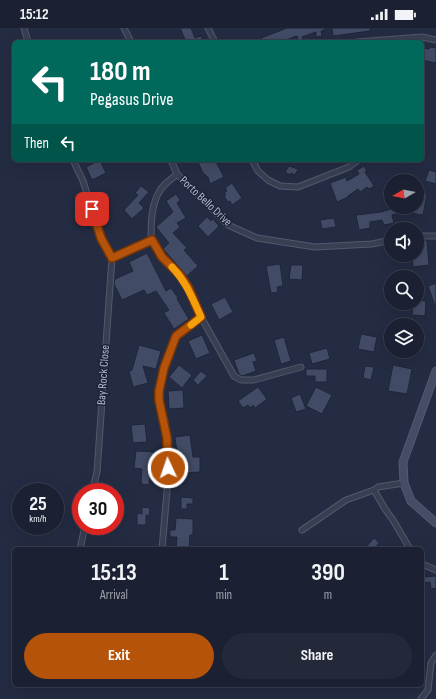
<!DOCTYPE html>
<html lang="en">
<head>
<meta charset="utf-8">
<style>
  body { margin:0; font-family:"Sofia Sans Condensed",sans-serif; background:#24293a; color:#f1f3f6; height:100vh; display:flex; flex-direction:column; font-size:15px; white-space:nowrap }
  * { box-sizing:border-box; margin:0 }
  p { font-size:13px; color:#a0a3ac }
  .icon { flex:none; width:22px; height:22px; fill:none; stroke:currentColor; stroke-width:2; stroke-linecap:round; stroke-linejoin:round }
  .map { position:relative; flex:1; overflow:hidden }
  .sheet { position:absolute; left:12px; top:519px; width:412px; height:140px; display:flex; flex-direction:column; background:#1b2132; border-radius:6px; box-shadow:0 4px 16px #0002,0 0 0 1px #393e4d }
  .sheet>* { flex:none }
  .hud { position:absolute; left:12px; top:12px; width:412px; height:122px; border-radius:6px; box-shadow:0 4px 16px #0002,0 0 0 1px #393e4d; background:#00695c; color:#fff; overflow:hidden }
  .needle { width:26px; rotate:261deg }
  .buttons { position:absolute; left:384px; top:146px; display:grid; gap:8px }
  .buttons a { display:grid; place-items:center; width:40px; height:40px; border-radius:50%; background:#1b2132; box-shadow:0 4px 16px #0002,0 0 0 1px #393e4d; font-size:20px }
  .speed { position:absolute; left:12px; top:455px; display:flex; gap:8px; font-size:20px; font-weight:700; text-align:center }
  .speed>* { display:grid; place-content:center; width:52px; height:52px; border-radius:50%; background:#1b2132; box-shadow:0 4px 16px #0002,0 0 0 1px #393e4d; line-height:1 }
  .speed small { font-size:10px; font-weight:400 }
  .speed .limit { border:6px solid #d22; background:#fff; color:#111 }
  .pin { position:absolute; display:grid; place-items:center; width:34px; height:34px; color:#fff; margin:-17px; border-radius:8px; box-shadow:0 2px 6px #0006 }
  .me { position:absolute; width:44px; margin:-22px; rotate:357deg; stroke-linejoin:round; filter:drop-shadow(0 0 3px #0008) }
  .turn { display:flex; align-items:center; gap:14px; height:84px; padding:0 12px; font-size:18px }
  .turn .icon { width:52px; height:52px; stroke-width:2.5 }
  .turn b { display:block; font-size:28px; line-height:34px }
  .then { display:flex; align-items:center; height:38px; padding:0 12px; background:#0003; gap:8px; font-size:15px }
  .eta { display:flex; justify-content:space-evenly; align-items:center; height:68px; text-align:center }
  .eta b { font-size:24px; font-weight:700; line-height:28px }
  .action { display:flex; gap:8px; margin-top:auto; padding:8px 12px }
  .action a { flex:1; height:46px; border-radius:24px; background:#b45309; color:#fff; font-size:16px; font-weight:700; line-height:46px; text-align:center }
  .action a+a { background:#24293a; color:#f1f3f6 }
  .status { display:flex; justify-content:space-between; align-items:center; height:28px; padding:0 20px; background:#1b2132; direction:ltr }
  .status svg { height:11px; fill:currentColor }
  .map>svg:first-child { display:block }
  .building { fill:#424b65; stroke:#1f253a }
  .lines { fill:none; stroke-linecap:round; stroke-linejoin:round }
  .street-casing { stroke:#53596d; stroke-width:7 }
  .secondary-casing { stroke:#53596d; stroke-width:9 }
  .street { stroke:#383f53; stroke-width:5 }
  .secondary { stroke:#464c66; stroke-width:7 }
  .route-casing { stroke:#753606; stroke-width:10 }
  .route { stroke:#b45309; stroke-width:7 }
  .slow { stroke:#f59e0b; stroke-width:7 }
  .labels { text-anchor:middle; stroke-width:3; stroke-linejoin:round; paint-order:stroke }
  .street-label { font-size:12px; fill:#b5bacd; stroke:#1d2338 }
</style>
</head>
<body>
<div class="status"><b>15:12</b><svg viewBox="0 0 49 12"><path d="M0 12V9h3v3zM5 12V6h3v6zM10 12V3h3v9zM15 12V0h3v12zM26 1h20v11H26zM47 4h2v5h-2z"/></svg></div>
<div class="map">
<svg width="436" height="671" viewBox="0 0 436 671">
  <rect width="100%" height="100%" fill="#242c43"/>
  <g class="building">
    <polygon points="180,0 191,0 195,10 201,8 203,14 186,14"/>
    <polygon points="287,0 326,0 326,1 321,3 322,8 316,9 316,4 302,9 303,11 298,13 297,8 283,13 284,14 263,14 261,10"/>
    <polygon points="332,0 370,0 370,3 333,8"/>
    <polygon points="430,19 436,20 436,35 422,32 422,20 429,21"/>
    <polygon points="100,132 106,145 92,152 86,139"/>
    <polygon points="197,132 215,132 224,149 210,156 208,149 203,145"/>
    <polygon points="289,138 298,141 295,147 291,145 290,147 285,144"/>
    <polygon points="364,138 367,143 365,144 374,158 369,161 367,159 360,164 358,161 348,168 348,169 337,174 330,155 346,149 347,153 359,146 357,142"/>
    <polygon points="429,142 436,144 436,156 425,153"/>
    <polygon points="232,155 242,170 232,177 230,173 228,174 224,168 226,167 224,165 227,163 225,160"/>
    <polygon points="141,158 149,164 139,175 144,180 132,191 124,182 138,167 135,165"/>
    <polygon points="417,164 427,166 423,187 411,185 412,179 417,179"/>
    <polygon points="176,166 180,172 177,175 186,190 177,195 180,199 173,205 187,220 184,222 198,238 187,248 163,221 169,215 156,199 173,184 166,173"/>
    <polygon points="398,179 399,185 392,187 394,195 384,197 382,192 370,194 370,200 359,202 356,187 381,184"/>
    <polygon points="207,189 211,193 213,191 219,198 208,209 198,198"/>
    <polygon points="334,190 336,199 322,201 320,192"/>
    <polygon points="417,212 427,212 429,237 413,239 412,227 417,227"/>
    <polygon points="147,225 166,263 171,260 178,270 177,271 189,291 174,301 164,285 169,282 156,263 147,267 144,262 122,272 114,256 115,251 133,243 129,234"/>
    <polygon points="280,236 283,258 277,259 278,264 271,265 266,238"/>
    <polygon points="291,237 303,237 302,252 289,251"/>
    <polygon points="436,255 436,278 435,278 428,258"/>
    <polygon points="225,269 233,284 219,292 211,276"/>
    <polygon points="417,272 426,273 425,288 412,287 413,275 417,275"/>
    <polygon points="361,306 377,309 374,324 358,321"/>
    <polygon points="202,307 210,325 196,331 188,313"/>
    <polygon points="284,309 291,333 281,336 274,312"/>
    <polygon points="139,317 161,323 156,341 143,338 148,355 133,359 129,343 132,342"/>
    <polygon points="327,320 330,331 312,336 309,325"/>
    <polygon points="254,325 257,333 253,334 256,343 242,348 239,346 234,332"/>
    <polygon points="179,337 192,347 182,360 169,349"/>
    <polygon points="393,337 412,341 407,366 388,363"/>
    <polygon points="365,338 374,339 371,352 363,350"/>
    <polygon points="306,341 327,341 327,354 315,354 315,348 306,348"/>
    <polygon points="201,343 207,348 198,357 193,352"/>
    <polygon points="258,359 267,371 255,380 253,377 250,380 248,377 243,380 238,373"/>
    <polygon points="316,359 332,367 322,386 306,378"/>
    <polygon points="183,362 184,380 169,381 168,363"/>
    <polygon points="300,366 306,381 296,384 291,370"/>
    <polygon points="145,396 147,414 133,415 131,397"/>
    <polygon points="190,407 193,429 200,429 200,444 182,445 181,425 177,425 175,409"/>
    <polygon points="136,423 154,424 153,442 150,442 149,457 141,456 142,441 134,440"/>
    <polygon points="181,469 193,470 193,476 187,476 187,481 181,481"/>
    <polygon points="142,479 150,480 149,488 146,487 146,497 137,497 137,485 142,486"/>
    <polygon points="176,490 193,491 193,507 190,507 189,521 176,521 177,509 170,509 170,502 175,502"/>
    <polygon points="374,510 379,515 374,521 370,521 367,518"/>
    <polygon points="436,548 436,560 431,561 430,554 424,555 423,549"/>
  </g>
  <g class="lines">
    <g class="street-casing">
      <g id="street">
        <polyline points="24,0 28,14"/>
        <polyline points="124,0 131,14"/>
        <polyline points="208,0 215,14"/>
        <polyline points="357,14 422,9 436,12"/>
        <polyline points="73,132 83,153 101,210 112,230"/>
        <polyline points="171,132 177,146 228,197 257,210 315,219 372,216 391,212"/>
        <polyline points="252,132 258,143 268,152 280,158 298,159 349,139 358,132"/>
        <polyline points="417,208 436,208"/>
        <polyline points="151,212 162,229 180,247 188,259 201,289 234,348 241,352 254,352 301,339"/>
        <path d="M151 212C151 195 151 175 161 161 165 155 172 151 177 146"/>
        <polyline points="112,230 151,212"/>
        <polyline points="404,455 378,459 374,462 385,481 393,492 410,521"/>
        <polyline points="92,464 97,444 112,230"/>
        <polyline points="302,502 346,472 374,462"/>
        <polyline points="80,521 85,498"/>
        <polyline points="162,521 168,451 167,410 159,372 159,363 163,340 176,307 201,289"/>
        <polyline points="422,536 436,542"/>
        <polyline points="421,671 428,662 431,635 436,627"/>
      </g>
    </g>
    <g class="secondary-casing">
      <polyline id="secondary" points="436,343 403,434 404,455 411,473 436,495"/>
    </g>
    <use href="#street" class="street"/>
    <use href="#secondary" class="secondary"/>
  </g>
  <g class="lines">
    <g class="route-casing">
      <polyline id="route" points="92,181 101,210 112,230 152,212 162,229 180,247 188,259 201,289 176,308 164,340 159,363 159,372 167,410 168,440"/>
    </g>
    <use href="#route" class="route"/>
    <path class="slow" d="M172 239C186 254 193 271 201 289L191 297"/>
  </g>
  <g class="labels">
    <g class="street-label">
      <text transform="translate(206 173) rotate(43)" y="4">Porto Bello Drive</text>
      <text transform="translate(103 347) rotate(-86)" y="4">Bay Rock Close</text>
    </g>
  </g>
</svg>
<div class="buttons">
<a><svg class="needle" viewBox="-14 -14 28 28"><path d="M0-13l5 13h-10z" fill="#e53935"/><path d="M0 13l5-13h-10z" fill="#a0a3ac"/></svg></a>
<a><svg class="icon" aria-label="sound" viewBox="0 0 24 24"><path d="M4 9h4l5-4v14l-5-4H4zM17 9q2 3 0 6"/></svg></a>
<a><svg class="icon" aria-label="search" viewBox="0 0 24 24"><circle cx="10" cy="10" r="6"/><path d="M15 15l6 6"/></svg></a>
<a><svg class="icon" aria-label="layers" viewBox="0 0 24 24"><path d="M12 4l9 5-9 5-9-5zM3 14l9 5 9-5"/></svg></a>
</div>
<div class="speed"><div>25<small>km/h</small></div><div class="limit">30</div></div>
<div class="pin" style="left:92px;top:181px;background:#d93025"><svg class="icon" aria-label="arrive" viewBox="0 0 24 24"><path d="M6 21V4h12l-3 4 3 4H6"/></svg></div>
<svg class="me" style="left:168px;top:440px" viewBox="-20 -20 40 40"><circle r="17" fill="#b45309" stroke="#fff" stroke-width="3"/><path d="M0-11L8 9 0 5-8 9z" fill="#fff"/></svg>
<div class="hud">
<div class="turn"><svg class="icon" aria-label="left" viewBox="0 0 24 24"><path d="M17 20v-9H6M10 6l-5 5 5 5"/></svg><div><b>180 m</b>Pegasus Drive</div></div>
<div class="then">Then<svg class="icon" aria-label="left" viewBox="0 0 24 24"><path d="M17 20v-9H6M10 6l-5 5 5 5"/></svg></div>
</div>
<section class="sheet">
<div class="eta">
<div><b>15:13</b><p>Arrival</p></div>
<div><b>1</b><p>min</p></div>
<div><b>390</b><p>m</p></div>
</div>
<div class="action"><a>Exit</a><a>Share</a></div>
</section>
</div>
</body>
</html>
